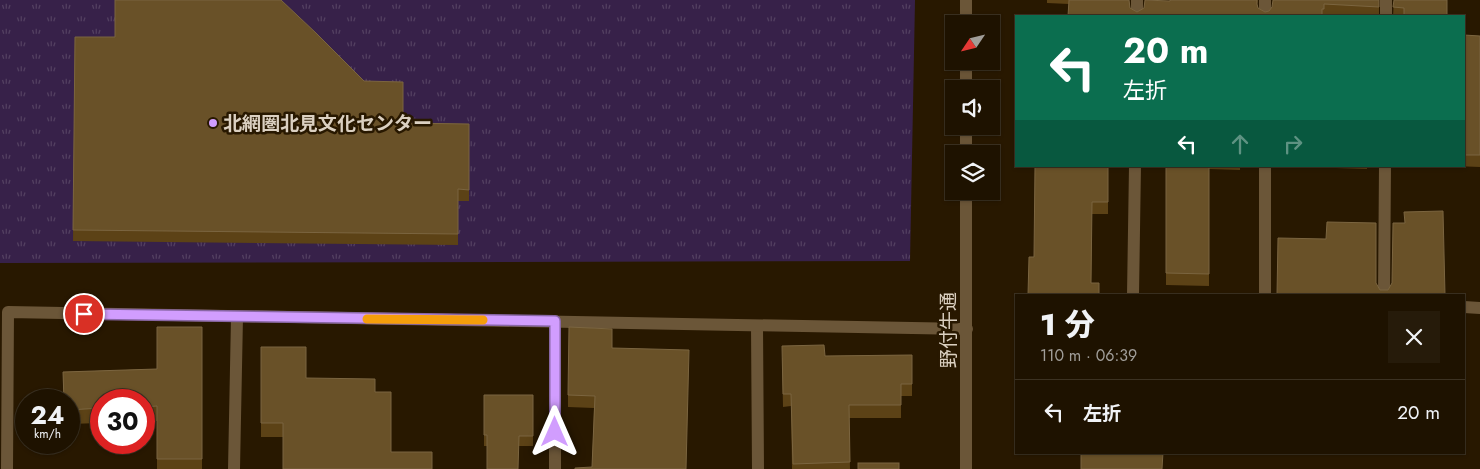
<!DOCTYPE html>
<html lang="ja">
<head>
<meta charset="utf-8">
<style>
  body { margin:0; font-family:Jost,"Noto Sans JP",sans-serif; background:#261b0a; color:#f1f3f6; height:100vh; display:flex; flex-direction:column; font-size:19px; white-space:nowrap }
  * { box-sizing:border-box; margin:0 }
  p { font-size:16px; color:#a19e99 }
  .icon { flex:none; width:28px; height:28px; fill:none; stroke:currentColor; stroke-width:2; stroke-linecap:round; stroke-linejoin:round }
  .map { position:relative; flex:1; overflow:hidden }
  .panel { position:absolute; left:1015px; top:294px; width:450px; height:160px; display:flex; flex-direction:column; background:#1e1200; border-radius:0px; box-shadow:0 1px 4px #0004,0 0 0 1px #3c3222 }
  .panel>* { flex:none }
  .top-card { position:absolute; left:1015px; top:15px; width:450px; height:152px; border-radius:0px; box-shadow:0 1px 4px #0004,0 0 0 1px #3c3222; background:#0b6e4f; color:#fff; overflow:hidden }
  .needle { width:32px; rotate:235deg }
  .buttons { position:absolute; left:945px; top:15px; display:grid; gap:10px }
  .buttons a { display:grid; place-items:center; width:55px; height:55px; border-radius:0px; background:#1e1200; box-shadow:0 1px 4px #0004,0 0 0 1px #3c3222; font-size:25px }
  .speed { position:absolute; left:15px; top:389px; display:flex; gap:10px; font-size:25px; font-weight:700; text-align:center }
  .speed>* { display:grid; place-content:center; width:65px; height:65px; border-radius:50%; background:#1e1200; box-shadow:0 1px 4px #0004,0 0 0 1px #3c3222; line-height:1 }
  .speed small { font-size:12px; font-weight:400 }
  .speed .limit { border:8px solid #d22; background:#fff; color:#111 }
  .pin { position:absolute; display:grid; place-items:center; width:42px; height:42px; color:#fff; margin:-21px; border:2px solid #fff; border-radius:50%; box-shadow:0 1px 5px #0007 }
  .me { position:absolute; width:55px; margin:-28px; rotate:0deg; stroke-linejoin:round; filter:drop-shadow(0 0 4px #0008) }
  .turn { display:flex; align-items:center; gap:18px; height:105px; padding:0 25px; font-size:22px }
  .turn .icon { width:65px; height:65px; stroke-width:2.5 }
  .turn b { display:block; font-size:35px; line-height:42px }
  .lanes { display:flex; align-items:center; height:48px; padding:0 25px; background:#0003; justify-content:center; gap:25px; direction:ltr }
  .lanes .off { opacity:.35 }
  .round { display:grid; place-items:center; flex:none; width:52px; height:52px; border-radius:0px; background:#261b0a }
  .headline { display:flex; align-items:center; justify-content:space-between; height:85px; padding:0 25px }
  h1 { font-size:30px; font-weight:800; line-height:38px }
  ul { padding:0; list-style:none }
  li { display:flex; align-items:center; gap:15px; height:65px; padding:0 25px; border-top:1px solid #3c3222 }
  li div { flex:1 }
  li b { display:block; font-size:19px }
  li em { font-style:normal }
  .map>svg:first-child { display:block }
  .park { fill:url(#park-tufts) }
  .lines { fill:none; stroke-linecap:round; stroke-linejoin:round }
  .minor { stroke:#6b5638; stroke-width:12 }
  .wall { fill:#5c4216 }
  .building { fill:#695128; stroke:#7b6540 }
  .route-casing { stroke:#8866a5; stroke-width:12 }
  .route { stroke:#d19dfe; stroke-width:9 }
  .slow { stroke:#f59e0b; stroke-width:9 }
  .poi-dot { fill:#d19dfe; stroke:#281800; stroke-width:2 }
  .labels { text-anchor:middle; stroke-width:5; stroke-linejoin:round; paint-order:stroke }
  .poi-label { font-size:19px; font-weight:bold; fill:#dbd0c1; stroke:#281800; text-anchor:start }
  .street-label { font-size:19px; fill:#dbd0c1; stroke:#281800 }
</style>
</head>
<body>
<div class="map">
<svg width="1480" height="469" viewBox="0 0 1480 469">
  <defs>
    <pattern id="park-tufts" width="24" height="20" patternUnits="userSpaceOnUse" patternTransform="scale(1.25)"><rect width="24" height="20" fill="#372149"/><path d="M3 7l-1-3M5 7V3M7 7l1-3M15 17l-1-3M17 17v-4M19 17l1-3" fill="none" stroke="#534061"/></pattern>
  </defs>
  <rect width="100%" height="100%" fill="#281800"/>
  <polygon class="park" points="0,0 915,0 910,261 0,263"/>
  <g class="lines">
    <g class="minor">
      <polyline points="966,0 966,24"/>
      <polyline points="1137,16 1137,0"/>
      <polyline points="1265,16 1265,0"/>
      <polyline points="1386,16 1386,0"/>
      <polyline points="966,61 966,89"/>
      <polyline points="966,126 966,154"/>
      <polyline points="1133,295 1135,166"/>
      <polyline points="1265,295 1265,166"/>
      <polyline points="1384,295 1385,166"/>
      <polyline points="1464,307 1480,308"/>
      <polyline points="555,321 555,469"/>
      <polyline points="757,326 758,469"/>
      <polyline points="7,469 8,312 967,329"/>
      <polyline points="234,469 237,317"/>
      <polyline points="966,469 966,191"/>
    </g>
  </g>
  <g class="wall">
    <polygon points="1047,0 1129,0 1130,8 1137,12 1170,1 1170,0 1258,0 1257,5 1258,8 1265,12 1269,11 1272,7 1379,0 1379,16 1068,16 1069,4 1047,3"/>
    <polygon points="1394,0 1447,16 1393,16"/>
    <polygon points="1464,35 1480,36 1480,167 1454,166 1464,166"/>
    <polygon points="75,37 403,123 469,124 469,201 458,201 458,245 73,241"/>
    <polygon points="1108,166 1108,214 1092,214 1091,283 1099,295 1034,257"/>
    <polygon points="1159,166 1240,166 1240,170 1209,169 1209,286 1166,285 1166,167 1159,168"/>
    <polygon points="1273,166 1377,166 1377,168 1367,168 1367,169"/>
    <rect x="1393" y="166" width="50" height="1"/>
    <polygon points="202,327 202,469 157,469 157,421 144,422 144,400 101,400 101,423 69,424 69,400 63,400 63,372 157,369"/>
    <polygon points="612,329 592,467 594,408 568,407 568,395"/>
    <polygon points="261,347 306,378 375,392 391,452 432,469 283,437 261,437"/>
    <polygon points="912,355 912,396 901,396 901,418 849,418 850,469 792,469 791,406 783,407 782,358 825,356"/>
    <rect x="484" y="395" width="49" height="51"/>
  </g>
  <g class="building">
    <polygon points="115,0 281,0 316,33 364,81 403,82 403,123 469,124 469,190 458,189 458,234 73,230 75,37 115,37"/>
    <polygon points="1069,0 1129,0 1130,8 1137,12 1144,8 1145,0 1170,1 1170,0 1257,0 1257,4 1258,8 1265,12 1269,11 1272,7 1273,0 1379,0 1379,7 1324,4 1324,9 1322,9 1322,16 1068,16"/>
    <polygon points="1394,0 1447,0 1447,16 1404,16 1404,8 1393,7"/>
    <polygon points="1464,35 1480,36 1480,155 1464,155"/>
    <polygon points="1035,166 1108,166 1108,202 1092,202 1091,283 1099,283 1099,295 1028,295 1029,257 1034,257"/>
    <polygon points="1166,166 1209,166 1209,274 1166,273"/>
    <polygon points="1443,211 1445,295 1277,295 1278,238 1326,239 1327,222 1376,223 1376,283 1380,290 1388,290 1392,283 1393,223 1405,223 1404,212"/>
    <polygon points="157,327 202,327 202,459 157,459 157,406 144,407 144,400 101,400 101,408 69,410 69,400 64,400 63,372 157,369"/>
    <polygon points="569,327 612,329 612,348 689,350 686,469 575,469 575,468 592,467 595,396 568,395"/>
    <polygon points="824,345 825,356 912,355 912,384 901,384 901,405 849,405 850,462 793,464 791,394 783,394 782,346"/>
    <polygon points="261,347 306,347 306,378 375,379 375,392 391,392 391,452 432,452 432,469 283,469 283,423 261,423"/>
    <polygon points="484,395 533,395 533,436 519,436 518,469 487,469 487,435 484,435"/>
    <polygon points="1081,452 1163,452 1162,469 1081,469"/>
    <rect x="858" y="463" width="41" height="6"/>
  </g>
  <g class="lines">
    <g class="route-casing">
      <polyline id="route" points="84,314 555,321 555,432"/>
    </g>
    <use href="#route" class="route"/>
    <polyline class="slow" points="367,319 483,320"/>
  </g>
  <circle class="poi-dot" cx="213" cy="123" r="5"/>
  <g class="labels">
    <g class="poi-label">
      <text x="223" y="130">北網圏北見文化センター</text>
    </g>
    <g class="street-label">
      <text transform="translate(948 330) rotate(-90)" y="7">野付牛通</text>
    </g>
  </g>
</svg>
<div class="buttons">
<a><svg class="needle" viewBox="-14 -14 28 28"><path d="M0-13l5 13h-10z" fill="#e53935"/><path d="M0 13l5-13h-10z" fill="#a19e99"/></svg></a>
<a><svg class="icon" aria-label="sound" viewBox="0 0 24 24"><path d="M4 9h4l5-4v14l-5-4H4zM17 9q2 3 0 6"/></svg></a>
<a><svg class="icon" aria-label="layers" viewBox="0 0 24 24"><path d="M12 4l9 5-9 5-9-5zM3 14l9 5 9-5"/></svg></a>
</div>
<div class="speed"><div>24<small>km/h</small></div><div class="limit">30</div></div>
<div class="pin" style="left:84px;top:314px;background:#d93025"><svg class="icon" aria-label="arrive" viewBox="0 0 24 24"><path d="M6 21V4h12l-3 4 3 4H6"/></svg></div>
<svg class="me" style="left:555px;top:432px" viewBox="-20 -20 40 40"><path d="M0-17L14 15 0 8-14 15z" fill="#d19dfe" stroke="#fff" stroke-width="4"/></svg>
<div class="top-card">
<div class="turn"><svg class="icon" aria-label="left" viewBox="0 0 24 24"><path d="M17 20v-9H6M10 6l-5 5 5 5"/></svg><div><b>20 m</b>左折</div></div>
<div class="lanes"><svg class="icon" aria-label="left" viewBox="0 0 24 24"><path d="M17 20v-9H6M10 6l-5 5 5 5"/></svg><svg class="icon off" aria-label="ahead" viewBox="0 0 24 24"><path d="M12 20V5M6 11l6-6 6 6"/></svg><svg class="icon off" aria-label="right" viewBox="0 0 24 24"><path d="M7 20v-9h11M14 6l5 5-5 5"/></svg></div>
</div>
<section class="panel">
<div class="headline"><div><h1>1 分</h1><p>110 m · 06:39</p></div><a class="round"><svg class="icon" aria-label="close" viewBox="0 0 24 24"><path d="M6 6l12 12M18 6L6 18"/></svg></a></div>
<ul>
<li><svg class="icon" aria-label="left" viewBox="0 0 24 24"><path d="M17 20v-9H6M10 6l-5 5 5 5"/></svg><div><b>左折</b></div><em>20 m</em></li>
</ul>
</section>
</div>
</body>
</html>
